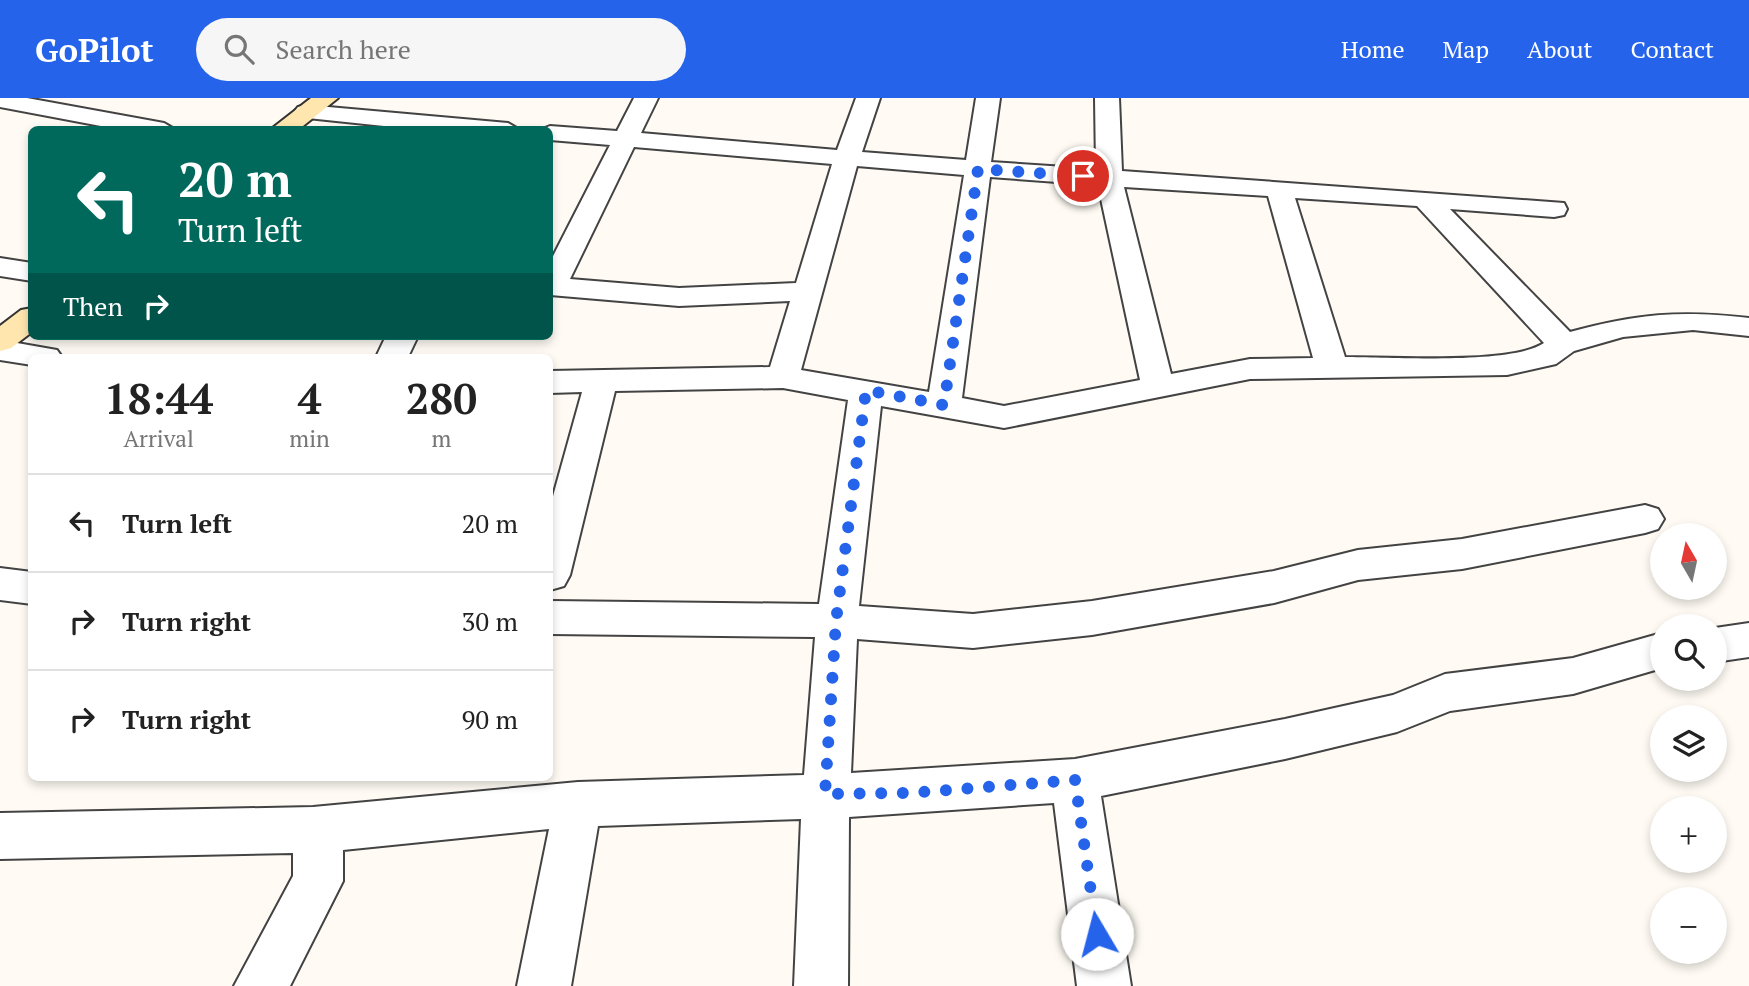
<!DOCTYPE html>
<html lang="en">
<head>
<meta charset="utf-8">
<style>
  body { margin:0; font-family:"PT Serif",serif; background:#f6f6f6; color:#222; height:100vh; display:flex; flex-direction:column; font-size:26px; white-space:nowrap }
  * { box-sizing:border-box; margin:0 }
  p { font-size:23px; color:#767676 }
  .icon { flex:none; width:38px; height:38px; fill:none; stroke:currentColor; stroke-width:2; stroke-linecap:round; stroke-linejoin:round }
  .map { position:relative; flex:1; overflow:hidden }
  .drawer { position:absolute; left:28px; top:256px; width:525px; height:427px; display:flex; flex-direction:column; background:#fff; border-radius:10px; box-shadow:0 4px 10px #0003 }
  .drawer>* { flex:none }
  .banner { position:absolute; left:28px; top:28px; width:525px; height:214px; border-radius:10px; box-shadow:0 4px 10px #0003; background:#00695c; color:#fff; overflow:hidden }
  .needle { width:46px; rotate:351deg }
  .fabs { position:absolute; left:1650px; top:425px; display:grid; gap:14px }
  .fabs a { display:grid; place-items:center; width:77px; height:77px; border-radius:50%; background:#fff; box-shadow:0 4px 10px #0003; font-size:35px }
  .pin { position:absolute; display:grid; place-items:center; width:60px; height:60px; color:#fff; margin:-30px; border:4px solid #fff; border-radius:50%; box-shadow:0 2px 7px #0007 }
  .me { position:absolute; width:77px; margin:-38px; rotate:352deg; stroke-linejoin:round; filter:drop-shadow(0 0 5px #0008) }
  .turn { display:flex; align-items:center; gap:24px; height:147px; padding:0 35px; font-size:32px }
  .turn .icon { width:91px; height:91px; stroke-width:2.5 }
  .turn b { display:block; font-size:49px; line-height:60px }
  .then { display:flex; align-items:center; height:66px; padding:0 35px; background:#0003; gap:14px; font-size:26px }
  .eta { display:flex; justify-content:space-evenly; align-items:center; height:119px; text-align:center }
  .eta b { font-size:42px; font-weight:600; line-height:49px }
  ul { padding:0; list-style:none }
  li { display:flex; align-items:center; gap:21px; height:98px; padding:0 35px; border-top:2px solid #e0e0e0 }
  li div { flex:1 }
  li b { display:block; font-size:26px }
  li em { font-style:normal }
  header { display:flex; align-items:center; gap:42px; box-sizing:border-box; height:98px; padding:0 35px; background:#2563eb; color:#fff }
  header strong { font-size:33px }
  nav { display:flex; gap:38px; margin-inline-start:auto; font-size:24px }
  .search { width:490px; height:63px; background:#f6f6f6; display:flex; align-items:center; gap:18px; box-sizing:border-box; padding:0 24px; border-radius:38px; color:#767676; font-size:26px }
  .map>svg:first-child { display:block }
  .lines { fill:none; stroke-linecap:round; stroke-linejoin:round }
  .street-casing { stroke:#434343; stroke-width:4 }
  .secondary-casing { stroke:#323232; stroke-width:4 }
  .street { fill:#fff; fill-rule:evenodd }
  .secondary { fill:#ffe6af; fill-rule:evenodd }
  .route { stroke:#2563eb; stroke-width:12; stroke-dasharray:0 21.6 }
</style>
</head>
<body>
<header>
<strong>GoPilot</strong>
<div class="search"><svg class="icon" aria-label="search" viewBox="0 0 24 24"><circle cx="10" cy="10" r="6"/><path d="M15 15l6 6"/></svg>Search here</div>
<nav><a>Home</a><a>Map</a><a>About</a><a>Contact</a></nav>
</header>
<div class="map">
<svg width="1749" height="888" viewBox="0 0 1749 888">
  <rect width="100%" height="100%" fill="#fffbf4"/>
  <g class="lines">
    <g class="street-casing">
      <g id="street">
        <polygon points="0,0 27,0 164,25 176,32 122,32 0,9"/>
        <path d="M634 0H658L641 35 837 52 856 0H880L862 54 966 62 976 0H1000L991 64 1096 71 1095 0H1119L1122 73 1564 105 1567 111 1564 117 1554 119 1450 111 1570 234C1636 216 1680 212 1749 220V238L1693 232 1623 239 1574 253 1556 266 1507 277 1250 281 1004 330 881 308 859 508 973 516 1092 503 1274 473 1358 452 1462 441 1645 407 1658 411 1664 421 1658 431 1645 435 1462 471 1358 482 1274 505 1092 537 973 550 857 541 851 675 1075 661 1285 621 1393 597 1445 576 1573 560 1662 535V570L1573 596 1450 613 1397 634 1285 661 1101 698 1131 888H1077L1054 705 849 719 848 888H794L801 721 598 728 571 888H517L549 731 343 752V783L290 888H234L293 778V755L0 761V715L313 709 578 684 804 677 815 539 550 536V503L819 506 848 302 783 290 615 293 570 477 564 488 550 492V409L582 294 550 295V273L770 269 790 203 679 208 550 197V164L610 47 550 42V32H540L550 28 617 33ZM634 49 832 66 796 185 679 190 570 181ZM857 68 964 77 929 294 801 272ZM990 79 1098 87 1140 282 1004 308 962 300ZM1124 89 1268 98 1313 260 1250 261 1171 276ZM1295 100 1417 108 1544 245C1512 267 1388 259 1345 259Z"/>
        <polygon points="306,7 508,25 520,32 422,32 298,19 294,14 298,9"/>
        <polygon points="0,160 32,165 32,183 0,178"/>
        <polygon points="386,238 418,238 408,259 376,259"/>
        <polygon points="0,242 57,252 62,259 32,259 32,267 0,262"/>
        <polygon points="0,470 32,474 32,506 0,502"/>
        <polygon points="1749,525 1749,559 1715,564 1715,530"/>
      </g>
    </g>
    <g class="secondary-casing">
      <g id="secondary">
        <polygon points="311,0 338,0 298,32 270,32"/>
        <polygon points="32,210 32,234 11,250 0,253 0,228 21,212"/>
      </g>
    </g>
    <use href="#street" class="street"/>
    <use href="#secondary" class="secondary"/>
  </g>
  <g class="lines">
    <polyline class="route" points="1083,78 978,71 944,307 866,292 836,523 825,696 910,695 1075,682 1097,836"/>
  </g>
</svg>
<div class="fabs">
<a><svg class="needle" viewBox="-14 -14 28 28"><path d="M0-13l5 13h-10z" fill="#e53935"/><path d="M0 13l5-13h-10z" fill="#767676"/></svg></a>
<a><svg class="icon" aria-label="search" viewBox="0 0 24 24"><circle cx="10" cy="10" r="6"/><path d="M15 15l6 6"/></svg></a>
<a><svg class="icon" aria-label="layers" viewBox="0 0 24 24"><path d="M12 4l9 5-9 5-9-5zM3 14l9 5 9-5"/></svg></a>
<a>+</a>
<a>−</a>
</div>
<div class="pin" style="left:1083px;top:78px;background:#d93025"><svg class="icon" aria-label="arrive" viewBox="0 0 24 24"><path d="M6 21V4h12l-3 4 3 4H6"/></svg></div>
<svg class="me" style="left:1097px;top:836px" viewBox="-20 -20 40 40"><circle r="19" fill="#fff"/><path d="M0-13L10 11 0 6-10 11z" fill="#2563eb"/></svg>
<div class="banner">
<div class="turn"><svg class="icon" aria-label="left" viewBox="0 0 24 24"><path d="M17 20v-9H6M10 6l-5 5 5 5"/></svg><div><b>20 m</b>Turn left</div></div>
<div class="then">Then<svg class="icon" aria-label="right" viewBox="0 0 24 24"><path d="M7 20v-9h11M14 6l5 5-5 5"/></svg></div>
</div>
<section class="drawer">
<div class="eta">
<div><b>18:44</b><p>Arrival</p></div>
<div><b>4</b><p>min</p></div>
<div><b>280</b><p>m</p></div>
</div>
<ul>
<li><svg class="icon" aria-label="left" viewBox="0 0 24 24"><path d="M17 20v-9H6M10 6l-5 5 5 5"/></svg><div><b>Turn left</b></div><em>20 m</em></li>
<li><svg class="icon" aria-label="right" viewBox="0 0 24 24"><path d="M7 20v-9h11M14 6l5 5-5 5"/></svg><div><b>Turn right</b></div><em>30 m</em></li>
<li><svg class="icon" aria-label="right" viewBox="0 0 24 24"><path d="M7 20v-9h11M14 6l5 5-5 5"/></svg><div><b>Turn right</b></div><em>90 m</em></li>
</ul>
</section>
</div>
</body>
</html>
